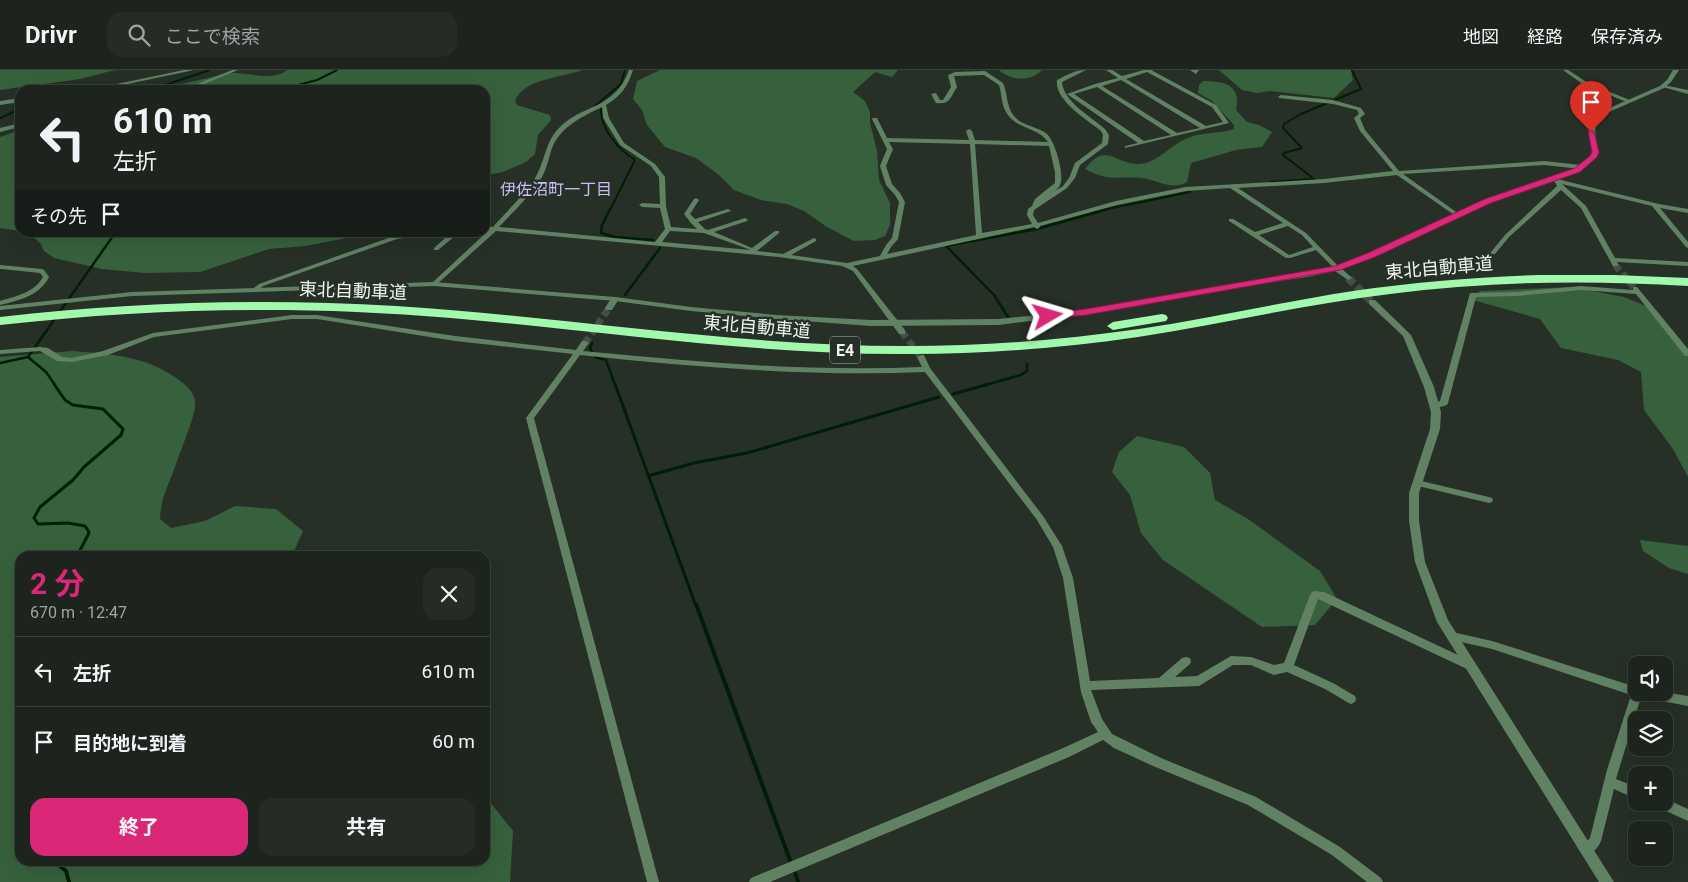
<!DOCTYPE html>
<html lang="ja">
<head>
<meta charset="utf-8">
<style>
  body { margin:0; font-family:Roboto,"Noto Sans JP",sans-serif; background:#252c26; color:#f1f3f6; height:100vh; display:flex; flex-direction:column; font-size:19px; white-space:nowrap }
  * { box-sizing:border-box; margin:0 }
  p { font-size:16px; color:#a0a4a4 }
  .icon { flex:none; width:28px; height:28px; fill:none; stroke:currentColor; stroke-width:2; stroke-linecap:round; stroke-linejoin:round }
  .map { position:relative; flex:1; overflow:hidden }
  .details { position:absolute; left:15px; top:481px; width:475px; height:315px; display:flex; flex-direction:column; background:#1c241d; border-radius:15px; box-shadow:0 5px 20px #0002,0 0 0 1px #3a413b }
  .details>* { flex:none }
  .hud { position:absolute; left:15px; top:15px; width:475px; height:152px; border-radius:15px; box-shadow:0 5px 20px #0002,0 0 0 1px #3a413b; background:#1c241d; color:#f1f3f6; overflow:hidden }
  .fabs { position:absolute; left:1628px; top:586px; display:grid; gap:10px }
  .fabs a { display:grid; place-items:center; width:45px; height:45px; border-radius:10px; background:#1c241d; box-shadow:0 5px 20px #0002,0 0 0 1px #3a413b; font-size:25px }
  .pin { position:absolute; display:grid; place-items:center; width:42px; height:42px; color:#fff; margin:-51px -21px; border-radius:50% 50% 50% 0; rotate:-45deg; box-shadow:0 0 5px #0007 }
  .pin .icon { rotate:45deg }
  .me { position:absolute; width:55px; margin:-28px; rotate:83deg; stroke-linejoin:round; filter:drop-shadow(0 0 4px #0008) }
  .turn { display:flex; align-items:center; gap:18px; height:105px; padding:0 15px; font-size:22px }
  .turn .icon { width:65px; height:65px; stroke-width:2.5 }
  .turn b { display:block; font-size:35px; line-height:42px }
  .then { display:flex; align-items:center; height:48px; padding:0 15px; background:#0003; gap:10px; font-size:19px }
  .round { display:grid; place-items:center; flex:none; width:52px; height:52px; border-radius:15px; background:#252c26 }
  .head { display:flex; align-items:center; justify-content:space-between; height:85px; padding:0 15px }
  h1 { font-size:30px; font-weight:700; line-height:38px; color:#db2777 }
  .primary-button { display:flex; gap:10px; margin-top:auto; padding:10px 15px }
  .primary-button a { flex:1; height:58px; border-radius:15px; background:#db2777; color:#fff; font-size:20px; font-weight:700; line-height:58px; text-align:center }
  .primary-button a+a { background:#252c26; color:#f1f3f6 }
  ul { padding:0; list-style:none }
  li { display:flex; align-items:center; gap:15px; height:70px; padding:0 15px; border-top:1px solid #3a413b }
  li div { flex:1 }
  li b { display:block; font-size:19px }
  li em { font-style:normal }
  header { display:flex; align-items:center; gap:30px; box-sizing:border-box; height:70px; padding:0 25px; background:#1c241d; border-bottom:1px solid #3a413b }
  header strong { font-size:24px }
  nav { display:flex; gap:28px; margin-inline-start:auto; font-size:18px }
  .search { width:350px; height:45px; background:#252c26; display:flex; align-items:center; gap:12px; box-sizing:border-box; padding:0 18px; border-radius:15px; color:#a0a4a4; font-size:19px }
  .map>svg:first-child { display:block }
  .forest { fill:#37613d }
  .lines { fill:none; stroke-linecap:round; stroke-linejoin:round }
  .stream-far3 { stroke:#001e06; stroke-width:2 }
  .stream-far2 { stroke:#001e06; stroke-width:2.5 }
  .stream-far1 { stroke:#001e06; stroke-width:3 }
  .stream { stroke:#001e06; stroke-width:4 }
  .minor-tunnel { stroke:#444e45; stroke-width:7; stroke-dasharray:7 4; stroke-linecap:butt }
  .tertiary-tunnel { stroke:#444e45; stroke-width:8; stroke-dasharray:8 4; stroke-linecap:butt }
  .minor { fill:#608263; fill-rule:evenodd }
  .tertiary { fill:#608263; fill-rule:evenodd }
  .motorway { fill:#a1f9ac; fill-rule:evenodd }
  .route { fill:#db2777; stroke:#8e194d }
  .labels { text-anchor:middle; stroke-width:5; stroke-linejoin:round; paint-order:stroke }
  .far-neighbourhood-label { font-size:16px; fill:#c9bef7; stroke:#263027 }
  .shield { fill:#263027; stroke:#b3bab3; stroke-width:1 }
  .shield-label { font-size:16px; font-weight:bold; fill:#eff5ef }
  .street-label { font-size:18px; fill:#eff5ef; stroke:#263027 }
</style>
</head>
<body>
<header>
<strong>Drivr</strong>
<div class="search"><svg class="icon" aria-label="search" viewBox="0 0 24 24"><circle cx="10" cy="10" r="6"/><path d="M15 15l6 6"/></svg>ここで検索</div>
<nav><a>地図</a><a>経路</a><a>保存済み</a></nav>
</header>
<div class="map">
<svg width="1688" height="812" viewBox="0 0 1688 812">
  <rect width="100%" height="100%" fill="#263027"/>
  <g class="forest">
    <polygon points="0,0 115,0 80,9 0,20"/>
    <path d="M288 0H582C562 8 524 8 515 31L517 35 550 45 551 50 538 65 535 84 526 92 503 102 487 105 485 104V20H155L230 3C248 2 271 12 288 0Z"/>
    <polygon points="660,0 898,0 892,7 875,2 853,22 865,31 870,42 870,53 877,81 879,110 890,133 890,155 885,166 875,170 854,171 827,157 804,141 787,134 761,130 734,120 719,105 696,88 665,77 647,55 642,40 633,29 637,11"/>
    <path d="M999 0H1042C1031 12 1011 11 999 0Z"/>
    <polygon points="1219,0 1351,0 1353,10 1334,28 1269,21 1257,23 1242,20"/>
    <path d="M1203 11C1223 11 1242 14 1236 40L1247 52 1259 55 1272 62 1262 77 1236 80 1191 93 1187 112C1171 121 1158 110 1142 108 1118 106 1108 112 1085 99 1105 72 1114 93 1137 94 1156 95 1171 74 1188 68 1202 62 1219 64 1234 59V55L1212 31 1198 23 1199 15Z"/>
    <polygon points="20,60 20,161 0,158 0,67"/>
    <polygon points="24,163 355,162 355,163 347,168 305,176 269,179 200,202 145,203 102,199 54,188 44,181 41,174 31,165"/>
    <polygon points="1572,217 1624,227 1653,239 1688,283 1688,407 1673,379 1644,340 1641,302 1618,290 1561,278 1540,249 1473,230 1480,221"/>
    <path d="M72 281C110 284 149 286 180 311 189 317 196 325 195 336 195 346 180 382 176 394 169 415 161 426 160 449L171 458 205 451 235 436 276 439 303 461 292 486H20V791H485V726L513 761 510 812H0V287Z"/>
    <polygon points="1137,366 1184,377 1210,403 1215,430 1248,449 1320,501 1337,529 1315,555 1262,557 1163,490 1141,463 1130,425 1112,402 1119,382"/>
    <polygon points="1640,470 1688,476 1688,504 1669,498 1643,481"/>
  </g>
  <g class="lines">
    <g class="stream-far3">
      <polyline points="150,20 210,0"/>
      <polyline points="279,20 317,10 337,0"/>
      <polyline points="595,36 621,14 625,0"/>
      <path d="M601 39C601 60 618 79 635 90L610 140"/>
      <polyline points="0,48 20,39"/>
      <polyline points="1270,112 1314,109 1283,85 1284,83 1302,78 1283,58 1284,54 1301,44 1361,19 1352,0"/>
      <polyline points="1103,140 1190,122"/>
    </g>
    <g class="stream-far2">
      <polyline points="610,139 602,155 601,163 615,167 653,170"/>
      <polyline points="625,225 660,178"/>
      <polyline points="1008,247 994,225 946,176 1037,159 1108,139"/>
      <polyline points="592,273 590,278 595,287 606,290 615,315"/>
      <polyline points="28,287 46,302 55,315"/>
      <polyline points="0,293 28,287 113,166 112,162"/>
      <polyline points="985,315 1021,305 1027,301 1027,294"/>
    </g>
    <g class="stream-far1">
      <polyline points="54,314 65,330 73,335 103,339 123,359 121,365 84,397 73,410 40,437 34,448 38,454 68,453 85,456 89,462 88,465 77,486"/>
      <polyline points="615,314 696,536"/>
      <polyline points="953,324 989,314"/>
      <polyline points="648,406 694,393 747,383 939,327"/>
    </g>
    <g class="stream">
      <polyline points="696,534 791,793"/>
      <polyline points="54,791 66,801 69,812"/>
      <polyline points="794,799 798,812"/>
    </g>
    <g class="minor-tunnel">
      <polyline points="1615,195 1634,217"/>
      <polyline points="902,262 921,287"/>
      <polyline points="585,273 609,238"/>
    </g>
    <polyline class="tertiary-tunnel" points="1348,208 1372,232"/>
    <g class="minor">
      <polygon points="184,0 194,0 99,20 88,20"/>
      <polygon points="232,0 238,0 190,20 182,20"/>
      <path d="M629 0H633C628 16 621 26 606 35L609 48 624 73 655 94 665 107 666 137 671 157 697 159 691 153 684 144 694 129 696 128 699 130 690 144 695 149 728 139 731 141 698 152 705 159 708 160 745 148 748 150 747 151 714 162 752 178 775 161H779V163L757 181 783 184 814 168 816 169V171L791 185 847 193 880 186 886 175 892 168 899 132 895 125 886 115 880 96 887 79 872 49 873 48H877L887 68 969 70 966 61 969 59 972 61 975 70 1048 72C1038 57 1015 59 1006 42 1001 34 1002 24 999 15L984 5 954 6 957 17C950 28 950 35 936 33L931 24 936 23 940 30H943L951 17 948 5 955 2 985 1 1003 13C1008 24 1006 36 1014 46 1022 56 1037 56 1047 64 1055 71 1065 105 1060 115 1058 120 1050 124 1045 127L1063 116 1069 108 1075 93 1102 73 1103 65 1101 61C1087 50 1054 30 1057 10 1067 5 1075 0 1086 0L1062 12C1063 31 1091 47 1105 59L1109 65 1108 74 1080 95 1075 108 1067 118 1034 140 1033 145 1038 153 1116 131 1186 117 1324 109 1393 101 1360 61 1354 48 1359 44 1357 40 1333 34 1279 28 1278 27 1281 25 1333 30 1361 38 1365 44 1360 48 1365 60 1399 101 1544 91 1581 95 1584 97 1581 99 1544 95 1403 104 1459 144V146L1457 147 1397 105 1324 113 1238 118 1306 163 1339 197V199H1335L1316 180 1290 188H1286L1229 151V149H1233L1255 162 1283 153 1230 118 1186 121 1117 135 1040 156 1039 158 1037 159 1034 157 853 196 857 199 905 260V264H899L853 201 842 196 779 187 496 161 436 215H432V213L489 160H485V156L493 157C506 142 525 124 535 108 545 92 545 73 558 59 582 33 614 41 629 0ZM602 37 603 48 620 75 651 96 659 107 660 134 642 133 639 135 642 137 660 138 665 159 655 172 499 157C513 142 531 125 542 107 547 98 549 87 552 78 561 56 582 47 602 37ZM889 72 970 74 976 165 887 184 891 177 898 169 905 132 900 123 892 114 886 96 893 79ZM975 74 1049 76 1055 102V113L1035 129 1032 136 1028 139 1027 145 1032 154 982 163ZM1288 156 1302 165 1313 177 1289 185 1259 165ZM670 161 704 163 751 180 662 172Z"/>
      <path d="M1106 0H1112L1122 6 1144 0H1151L1216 35 1229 53 1125 78V76L1138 73 1067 24 1095 14 1118 8ZM1147 2 1212 37 1223 52 1206 56 1126 9ZM1121 10 1200 58 1177 63 1102 16ZM1097 17 1171 65 1144 71 1074 24Z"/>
      <polygon points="1190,0 1199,0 1196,4"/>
      <polygon points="1563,0 1568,0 1588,13 1632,31 1627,32 1584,15"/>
      <polygon points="1663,15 1688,20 1688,24 1663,17"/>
      <polygon points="20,28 20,32 0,35 0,31"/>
      <polygon points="20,53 20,57 0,62 0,58"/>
      <polygon points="1553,108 1659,134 1688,139 1688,143 1660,138 1688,172 1688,178 1686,177 1652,136 1562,114 1586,136 1615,188 1688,192 1688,196 1617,192 1618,195 1617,196 1613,196 1581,138 1561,120 1509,167 1495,184 1491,184 1491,182 1505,165 1557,116 1555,112 1550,110"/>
      <polygon points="417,162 441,162 397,169 263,216 256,222 252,222 250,221 259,214 394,166"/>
      <polygon points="452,162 460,162 438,180 434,180 434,178"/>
      <path d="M0 195 42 199 44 200 49 207C39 226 20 230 0 235V231C16 226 34 223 43 207L40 203 2 199H0Z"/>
      <polygon points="1581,216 1633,220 1633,217 1637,217 1688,279 1688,286 1685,286 1636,224 1581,220 1517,226 1476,227 1448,333 1447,335 1434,339 1431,338 1430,336 1431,334 1440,331 1470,223 1517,222"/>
      <polygon points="612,227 615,227 619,229 612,240 606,240 605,238"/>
      <path d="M292 245H317L455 266 576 280 582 271H585L589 273 583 281C696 292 809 302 922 297L917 287 921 285H924L930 298 1043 446 1062 476 1073 508 1090 611 1159 608 1182 588 1186 587 1190 588 1191 591 1190 594 1175 607 1197 606 1231 586 1251 587 1274 595 1284 593 1310 525 1312 522 1315 521 1324 522 1475 593 1476 596 1475 599 1471 601 1467 599 1318 529 1294 595 1333 613 1355 626 1356 629 1355 632 1351 634 1347 632 1325 619 1287 602 1274 605 1251 595H1233L1199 616 1091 620 1102 649 1112 664 1161 688 1256 727 1340 777 1381 808 1383 812H1367L1332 785 1248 735 1153 696 1114 678 1103 670 1069 687 770 812H749L751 808 1061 679 1098 662 1091 652 1081 622 1063 508 1053 477 1037 450 925 302C810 307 694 297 580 285L534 348 659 812H647L526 348 573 284 455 271 317 249H292L154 267 108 285 72 292 57 291 40 281 0 284V280L40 277 48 278 62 287 72 288 103 281 153 263Z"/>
      <polygon points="1417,410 1489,427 1492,428 1493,430 1492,432 1489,433 1414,415 1413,413 1414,411"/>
      <path d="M1452 562 1492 571 1636 617V622H1664L1688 626V636L1641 627 1616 709 1636 717V729L1614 719 1601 771C1598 778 1593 783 1586 786L1582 784 1580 780 1582 776 1590 768 1607 700 1631 625 1492 579 1448 569 1447 566 1448 563Z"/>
      <polygon points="1664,728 1688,739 1688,751 1655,736 1653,732 1664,732"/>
    </g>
    <g class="tertiary">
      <path d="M1673 0H1679L1671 12 1664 18 1602 45C1588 65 1601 69 1597 87 1573 112 1522 119 1489 133 1440 154 1393 180 1342 199L1352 208 1348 210 1335 201 1307 207 1224 219 1086 244 998 255 871 256 776 249 691 241 615 231 434 216 132 226 0 240V236L132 222 434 212 615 227 691 237 776 245 871 250 998 249 1086 240 1224 215 1307 203 1335 196 1369 183 1485 129 1575 99 1591 86 1592 82 1588 62 1591 52 1598 43 1660 16 1667 10Z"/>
      <polygon points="1369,230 1375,230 1411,265 1434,317 1441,342 1440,359 1419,423 1419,451 1425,492 1448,550 1614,812 1599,812 1437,552 1415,492 1409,451 1409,423 1430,359 1431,342 1424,317 1403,266 1369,234"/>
    </g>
    <g class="motorway">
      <path d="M1539 205H1614L1688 208V216C1588 210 1489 211 1390 224 1306 234 1223 254 1138 267 1063 278 986 284 909 284 755 285 604 261 451 248 300 235 150 238 0 255V247C132 232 263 228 396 236 566 247 735 276 907 276 984 276 1062 270 1139 259 1211 248 1282 232 1353 221 1415 212 1477 207 1539 205Z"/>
      <polygon points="1162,244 1166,245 1168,248 1166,251 1113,260 1107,256 1113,252"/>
    </g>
  </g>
  <polygon class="route" points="1588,60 1594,62 1599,82 1597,87 1580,102 1491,133 1375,187 1340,200 1086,245 1048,249 1043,246 1048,244 1086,239 1335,196 1368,183 1485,129 1575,98 1590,86 1592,82"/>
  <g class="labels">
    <g class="far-neighbourhood-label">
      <text x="556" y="125">伊佐沼町一丁目</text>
    </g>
    <rect class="shield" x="830" y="266.5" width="30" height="27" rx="4"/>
    <g class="shield-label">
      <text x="845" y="286">E4</text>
    </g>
    <g class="street-label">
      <text transform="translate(1439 198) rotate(-5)" y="6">東北自動車道</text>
      <text transform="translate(353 221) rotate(2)" y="6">東北自動車道</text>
      <text transform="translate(757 257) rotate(5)" y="6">東北自動車道</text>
    </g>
  </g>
</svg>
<div class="fabs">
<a><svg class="icon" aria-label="sound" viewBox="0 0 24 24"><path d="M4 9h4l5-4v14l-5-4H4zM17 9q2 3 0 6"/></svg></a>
<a><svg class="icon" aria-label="layers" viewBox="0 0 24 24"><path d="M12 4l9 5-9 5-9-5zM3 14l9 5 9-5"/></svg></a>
<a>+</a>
<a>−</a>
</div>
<div class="pin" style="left:1591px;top:62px;background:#d93025"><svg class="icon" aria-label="arrive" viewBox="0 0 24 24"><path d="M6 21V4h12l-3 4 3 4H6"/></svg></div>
<svg class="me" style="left:1048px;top:246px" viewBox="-20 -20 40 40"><path d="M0-17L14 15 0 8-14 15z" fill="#db2777" stroke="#fff" stroke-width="4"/></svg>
<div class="hud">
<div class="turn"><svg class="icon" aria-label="left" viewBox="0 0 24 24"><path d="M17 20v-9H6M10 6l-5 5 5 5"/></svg><div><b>610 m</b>左折</div></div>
<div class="then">その先<svg class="icon" aria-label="arrive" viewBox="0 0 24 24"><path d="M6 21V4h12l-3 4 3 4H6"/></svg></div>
</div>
<section class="details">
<div class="head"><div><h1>2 分</h1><p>670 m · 12:47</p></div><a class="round"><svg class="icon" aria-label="close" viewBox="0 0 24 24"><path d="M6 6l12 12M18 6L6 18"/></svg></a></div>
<ul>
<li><svg class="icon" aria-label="left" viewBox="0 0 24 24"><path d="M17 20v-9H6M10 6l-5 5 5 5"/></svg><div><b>左折</b></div><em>610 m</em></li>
<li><svg class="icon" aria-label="arrive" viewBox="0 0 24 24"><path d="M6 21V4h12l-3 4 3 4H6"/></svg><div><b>目的地に到着</b></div><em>60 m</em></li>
</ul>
<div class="primary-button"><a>終了</a><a>共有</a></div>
</section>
</div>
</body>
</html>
